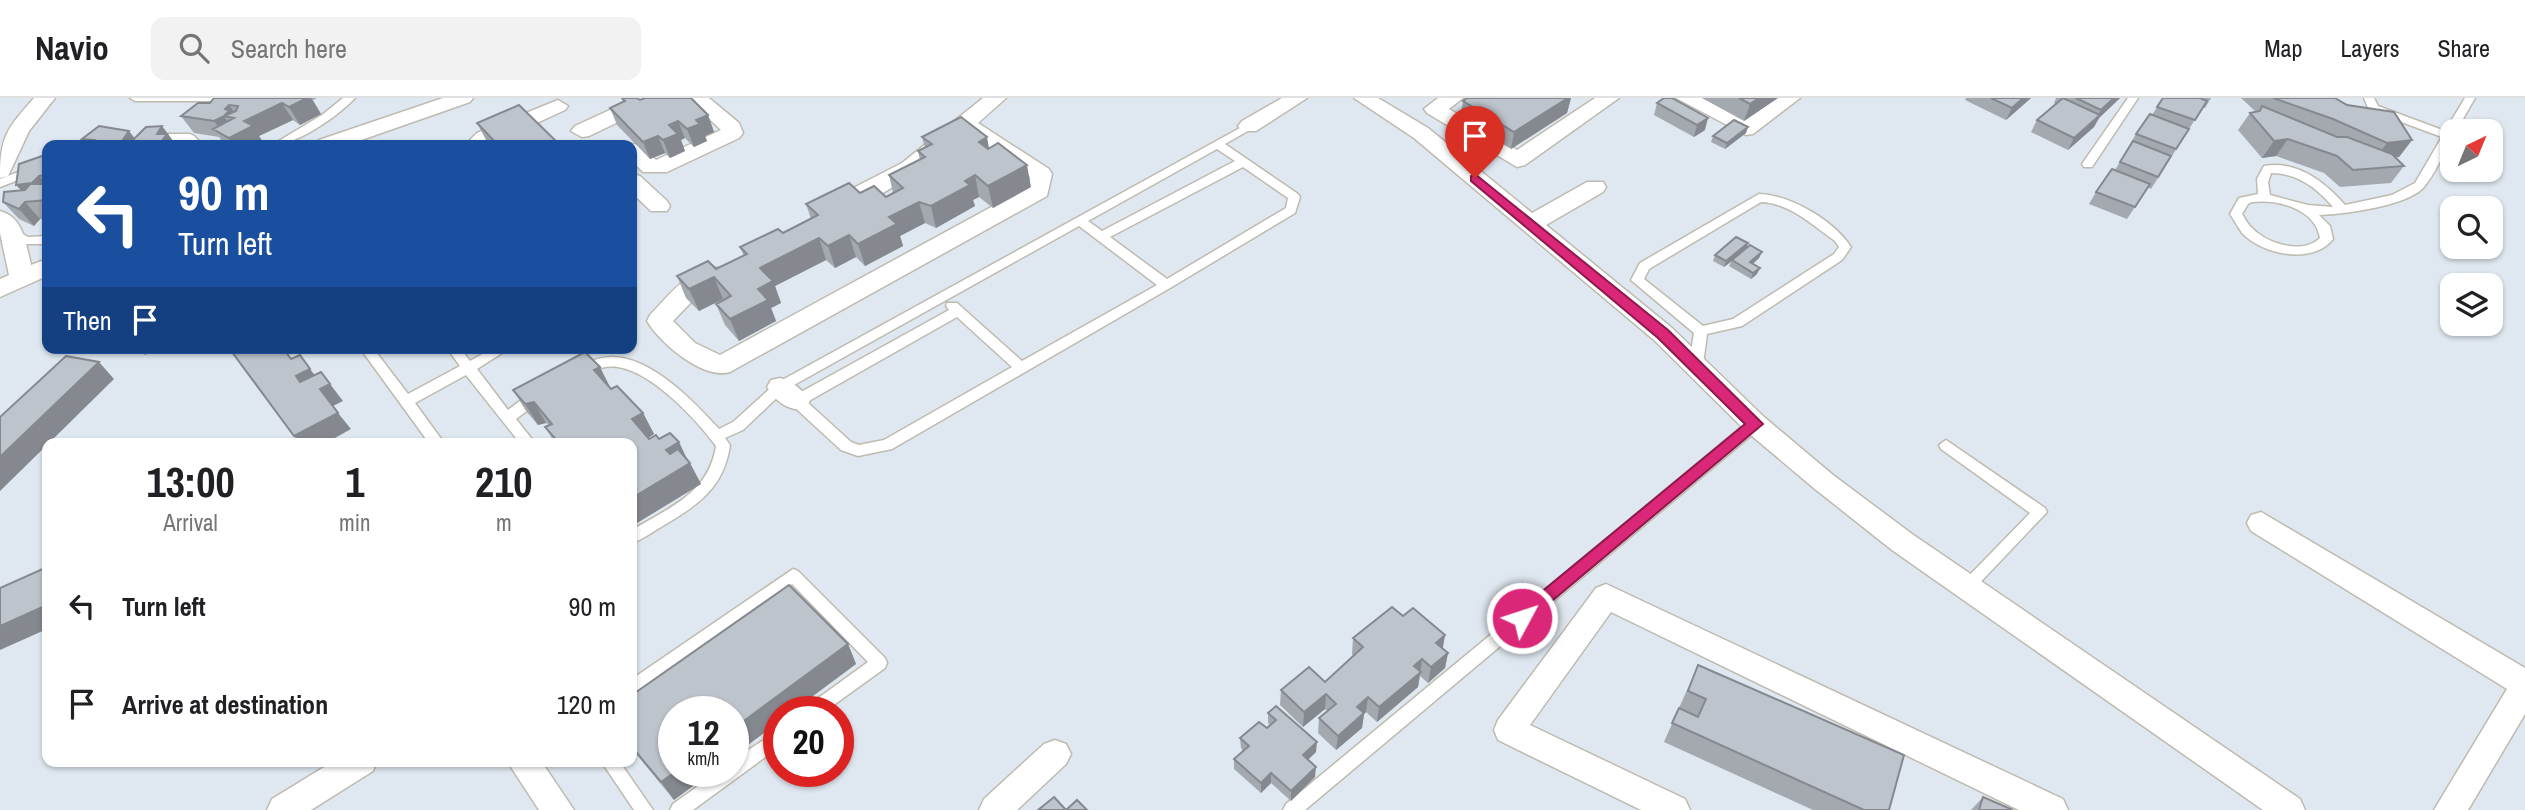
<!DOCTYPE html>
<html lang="en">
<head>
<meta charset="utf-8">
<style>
  body { margin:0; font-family:"Archivo Narrow",sans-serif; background:#f2f2f2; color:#202124; height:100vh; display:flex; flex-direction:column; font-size:26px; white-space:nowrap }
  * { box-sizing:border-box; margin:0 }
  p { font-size:23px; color:#757577 }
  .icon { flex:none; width:38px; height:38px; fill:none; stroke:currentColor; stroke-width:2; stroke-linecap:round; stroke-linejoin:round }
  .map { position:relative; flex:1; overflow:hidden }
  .side { position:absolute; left:42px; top:340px; width:595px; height:329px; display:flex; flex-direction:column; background:#fff; border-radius:14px; box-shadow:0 2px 5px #0004 }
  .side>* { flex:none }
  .hud { position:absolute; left:42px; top:42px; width:595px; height:214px; border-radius:14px; box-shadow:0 2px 5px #0004; background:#1a4fa0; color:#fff; overflow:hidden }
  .needle { width:46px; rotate:43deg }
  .tools { position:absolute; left:2440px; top:21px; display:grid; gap:14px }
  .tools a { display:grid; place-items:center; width:63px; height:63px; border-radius:14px; background:#fff; box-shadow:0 2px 5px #0004; font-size:35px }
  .speed { position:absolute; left:658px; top:598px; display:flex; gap:14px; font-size:35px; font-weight:700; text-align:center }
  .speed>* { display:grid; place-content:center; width:91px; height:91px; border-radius:50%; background:#fff; box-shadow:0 2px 5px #0004; line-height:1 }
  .speed small { font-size:18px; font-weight:400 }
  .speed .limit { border:10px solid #d22; background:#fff; color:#111 }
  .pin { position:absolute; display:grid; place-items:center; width:60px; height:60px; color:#fff; margin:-72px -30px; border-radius:50% 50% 50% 0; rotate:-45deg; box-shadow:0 0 7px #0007 }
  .pin .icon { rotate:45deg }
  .me { position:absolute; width:77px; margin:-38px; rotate:50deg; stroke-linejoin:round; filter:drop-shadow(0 0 5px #0008) }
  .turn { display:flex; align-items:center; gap:24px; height:147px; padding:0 21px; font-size:32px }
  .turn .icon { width:91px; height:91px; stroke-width:2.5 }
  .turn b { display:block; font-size:49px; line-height:60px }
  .then { display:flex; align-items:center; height:66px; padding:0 21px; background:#0003; gap:14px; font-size:26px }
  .eta { display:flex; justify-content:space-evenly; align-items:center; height:119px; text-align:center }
  .eta b { font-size:42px; font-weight:700; line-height:49px }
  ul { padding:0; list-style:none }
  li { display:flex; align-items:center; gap:21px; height:98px; padding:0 21px }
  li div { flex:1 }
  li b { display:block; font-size:26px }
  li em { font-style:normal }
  header { display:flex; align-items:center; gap:42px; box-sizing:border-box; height:98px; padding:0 35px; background:#fff; border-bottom:2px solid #e0e0e0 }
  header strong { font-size:33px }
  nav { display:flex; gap:38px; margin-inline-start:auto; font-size:24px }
  .search { width:490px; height:63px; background:#f2f2f2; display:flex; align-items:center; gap:18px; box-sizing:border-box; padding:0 24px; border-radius:14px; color:#757577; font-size:26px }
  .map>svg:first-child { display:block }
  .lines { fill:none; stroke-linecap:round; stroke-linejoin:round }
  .lane-casing { stroke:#bebaaf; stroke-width:3 }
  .street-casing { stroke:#bebaaf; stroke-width:3 }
  .lane { fill:#fff; fill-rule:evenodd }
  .street { fill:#fff; fill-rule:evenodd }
  .wall { fill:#a3a9af }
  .shaded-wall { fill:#85898f }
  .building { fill:#bec4cc; stroke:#85898f; stroke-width:2; fill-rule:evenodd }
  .route { fill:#db2777; stroke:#8e194d; stroke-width:2 }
</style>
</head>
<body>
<header>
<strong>Navio</strong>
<div class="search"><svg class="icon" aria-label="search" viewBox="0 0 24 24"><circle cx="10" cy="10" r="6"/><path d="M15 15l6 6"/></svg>Search here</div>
<nav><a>Map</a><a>Layers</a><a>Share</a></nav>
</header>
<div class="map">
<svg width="2525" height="712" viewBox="0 0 2525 712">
  <rect width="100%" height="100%" fill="#dfe8f0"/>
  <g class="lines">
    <g class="lane-casing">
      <g id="lane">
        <polygon points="130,0 219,0 214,3 135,3"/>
        <path d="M343 0H355C338 18 297 47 272 47L322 17Z"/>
        <polygon points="2128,0 2138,0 2092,69 2084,69 2082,66"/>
        <path d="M2364 0H2374L2378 8 2445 33 2465 0H2475L2456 33H2452V41C2443 56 2435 76 2424 89 2408 108 2344 116 2319 117L2330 128 2333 141C2313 167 2263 157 2242 135 2238 129 2234 122 2230 116L2239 100 2258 96 2257 81 2264 68C2297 62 2325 84 2345 107L2392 97 2415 85 2442 39 2369 12ZM2271 75C2297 75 2317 90 2333 109L2308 107 2270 97 2268 84ZM2252 104C2278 101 2315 111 2320 140 2303 157 2267 146 2252 130 2248 127 2245 120 2242 116L2248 106Z"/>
        <path d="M1249 25 1253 26V30L1225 46 1298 96 1300 99 1295 115 1170 190 892 351 858 358 841 352 792 307 790 303 792 299 949 212 946 208 947 205H957L1022 263 1157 187 1079 128 785 292 743 332 725 340 730 347C724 390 697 408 661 429 652 434 642 442 632 445V432C669 410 709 395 716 348 696 321 652 274 618 269 604 267 592 273 580 277L575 275 573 272 575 269C587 264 600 259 612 259 652 259 694 304 719 331L733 324 775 286ZM1217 51 1235 63 1102 133 1088 123ZM1243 69 1288 100 1286 110 1167 181 1110 139ZM957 219 1012 269 884 342 859 347 851 344 807 304Z"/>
        <polygon points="152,36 190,36 194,38 203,47 191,47 187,44 148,42 148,38"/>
        <polygon points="47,63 47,71 0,89 0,81"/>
        <path d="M1759 96C1791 97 1834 123 1851 149L1842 162 1742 228 1707 236 1703 266 1696 271 1691 269 1689 266 1694 235 1631 182 1640 165ZM1761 104C1790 105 1812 127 1835 143L1839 149 1834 156 1733 221 1703 228 1644 181 1649 171Z"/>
        <polygon points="12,130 28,139 47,138 47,146 22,146 6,134"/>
        <polygon points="360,250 373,250 408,296 460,268 447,250 460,250 470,263 493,250 510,250 477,271 508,312 533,293 543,293 545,297 543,301 516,321 535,345 520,345 466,277 415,305 444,345 429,345"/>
        <polygon points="1755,321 1760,322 1762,326 1760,330 1305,712 1283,712 1286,706 1750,322"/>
        <polygon points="1946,342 2045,410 2047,414 1972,493 1967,495 1962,493 1959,489 1962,485 2030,415 1941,351 1939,347"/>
        <polygon points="793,471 798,473 885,560 887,565 885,570 824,614 804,614 806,609 868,564 792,486 643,591 638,600 632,602 632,581"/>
        <polygon points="779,632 779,649 693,712 670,712 673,706 718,674 733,674 733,662"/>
        <polygon points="601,663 619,663 653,712 634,712"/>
      </g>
    </g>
    <g class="street-casing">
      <g id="street">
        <path d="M34 0H55L29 33 8 78 0 80C0 38 7 31 34 0Z"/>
        <polygon points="443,0 473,0 470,4 347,47 316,47 319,42"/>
        <polygon points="636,0 663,0 660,4 589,38 582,39 571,33 575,28"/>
        <path d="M687 0H709L739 25 743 35 739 40 667 74H643L632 63V47H625C639 43 646 53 656 62L721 32Z"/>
        <path d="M983 0H1006L978 25 1049 71 1052 76 1047 98 730 274C703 282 660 245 647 223L650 217C668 199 694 163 722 171L726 177 722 183 700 195 673 223 695 245 720 257 1028 89 1030 79 965 36C942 55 864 118 834 110L831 105 834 100 902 65Z"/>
        <polygon points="1282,0 1307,0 1256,33 1242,33 1238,28 1242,23"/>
        <polygon points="1354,0 1378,0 1428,30 1532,115 1587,84 1603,84 1606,89 1603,94 1546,127 1672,230 1764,319 1833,377 1912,436 2300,701 2305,712 2263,712 1892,452 1815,391 1746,333 1654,242 1414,40"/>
        <polygon points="1438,0 1463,0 1449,11 1517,52 1595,0 1619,0 1525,67 1517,69 1427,15 1424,11"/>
        <polygon points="1676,0 1702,0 1745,22 1776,0 1800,0 1753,36 1746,37"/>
        <polygon points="558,2 568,8 565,12 489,47 465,47 477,35"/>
        <polygon points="632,76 640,78 667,103 670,108 667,113 651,113 632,95"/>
        <path d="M0 113C24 119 26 147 31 167L47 161V178L0 199V181L9 177 0 135Z"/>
        <path d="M780 280C792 283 803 292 810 303L806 310C790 315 775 303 767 289L771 282Z"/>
        <polygon points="2261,414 2525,570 2525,616 2468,712 2434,712 2507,591 2251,433 2247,425 2251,417"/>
        <polygon points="1606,486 2063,701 2068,712 2019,712 1611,514 1530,627 1685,701 1690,712 1641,712 1498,642 1494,632 1498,622 1596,490"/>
        <polygon points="1055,642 1066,646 1071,656 1066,666 1017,712 979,712 984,701 1044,646"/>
        <polygon points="334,663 377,663 373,673 311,712 267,712 272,701"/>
        <polygon points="507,663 541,663 574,712 539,712"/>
      </g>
    </g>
    <use href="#lane" class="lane"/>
    <use href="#street" class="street"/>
  </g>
  <g class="wall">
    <polygon points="214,0 317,0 313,2 321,16 300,27 293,22 259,38 264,46 261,47 225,47 219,39 194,35 181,18 210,5"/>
    <polygon points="622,0 640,2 708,17 714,34 705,38 707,43 694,49 685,40 681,42 685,53 670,60 665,55 650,61 617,27 610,10 623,4"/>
    <polygon points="1467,0 1571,0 1567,15 1511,51 1460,20 1463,3"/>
    <polygon points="1702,0 1778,0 1744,23"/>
    <polygon points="1966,0 2031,0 2006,22 1965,2"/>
    <polygon points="2056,0 2120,0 2099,20 2094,29 2068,52 2031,34 2037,22 2056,6 2054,5"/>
    <polygon points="2163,0 2211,0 2205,10 2203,9 2151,91 2148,89 2127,121 2089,106 2096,94 2115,72 2136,36 2152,17"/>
    <polygon points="2241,0 2335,0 2412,42 2399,59 2396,59 2404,68 2391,85 2340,89 2324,75 2276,58 2262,60 2238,32 2250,15 2256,14"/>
    <polygon points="1657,5 1705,32 1694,39 1654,17"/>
    <polygon points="477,25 560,47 491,47 486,42"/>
    <polygon points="162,28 176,47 82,47 86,46 82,41 135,41"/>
    <polygon points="1748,29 1746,35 1725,51 1711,44 1713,38"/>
    <polygon points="922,39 989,50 1031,89 993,110 979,99 973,102 975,108 936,130 925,125 900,138 903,148 865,168 856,159 835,170 826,162 775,188 781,205 771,210 776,223 739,243 725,227 716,206 724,202 723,201 699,213 686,200 677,178 716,171 744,158 740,149 783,135 811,121 806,106 860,95 886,99 893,95 889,77 920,62 918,53 925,50"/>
    <polygon points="47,60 47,121 40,121 34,128 19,121 3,104 21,93"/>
    <polygon points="1748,145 1746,151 1762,154 1759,160 1753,166 1757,176 1751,181 1729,168 1731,164 1724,169 1713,163 1715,157"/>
    <polygon points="611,291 643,315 654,336 648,340 649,341 659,341 688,362 701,386 632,428 632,345 555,345 545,329 549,327 546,325 538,327 526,313 513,292"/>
    <polygon points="1403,518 1445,537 1443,550 1448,555 1445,570 1428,585 1420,578 1418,589 1377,624 1366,614 1364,616 1362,630 1336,652 1318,635 1319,620 1327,613 1325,611 1303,629 1280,607 1281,592 1325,584 1354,558 1352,556 1353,540"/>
    <polygon points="848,546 856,566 674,702 632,651 632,597"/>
    <polygon points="1698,567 1889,712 1813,712 1664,644"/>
    <polygon points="1268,615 1316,654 1308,662 1315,679 1291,703 1271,685 1261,695 1234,671 1234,661 1243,653 1241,650 1240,640 1267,630 1270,627 1268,625"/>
    <polygon points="1983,699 2013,712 1971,712"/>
  </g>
  <g class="shaded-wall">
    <polygon points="307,0 311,0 321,16 300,27 289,9"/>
    <polygon points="1568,0 1571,0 1567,15 1511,51 1514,34"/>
    <polygon points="1759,0 1778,0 1744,23 1750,6"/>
    <polygon points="2023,0 2031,0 2006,22 2012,10"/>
    <polygon points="2114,0 2120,0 2099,20 2094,29 2068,52 2074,40 2096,21 2101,12"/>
    <polygon points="282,5 293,22 259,38 264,46 261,47 233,47 229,40 244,23"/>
    <polygon points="229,7 241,24 234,20 224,18 225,11"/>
    <polygon points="708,17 714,34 705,38 707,43 694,49 687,31 696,22"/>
    <polygon points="224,18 235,36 226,40 214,23"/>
    <polygon points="1708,20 1705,32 1694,39 1697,27"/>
    <polygon points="678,23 685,40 681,42 685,53 670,60 663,42 669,27"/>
    <polygon points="162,28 176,47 164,47 157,36"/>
    <polygon points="1748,29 1746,35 1725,51 1727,45"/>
    <polygon points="129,33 140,47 110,47"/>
    <polygon points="658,38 665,55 650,61 643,44"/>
    <polygon points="987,39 991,61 979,44"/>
    <polygon points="2288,41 2276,58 2262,60 2274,43"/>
    <polygon points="2412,42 2399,59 2374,62 2387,45"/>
    <polygon points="1027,67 1031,89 993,110 988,88"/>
    <polygon points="975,77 979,99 973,102 975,108 936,130 931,108 965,83"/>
    <polygon points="39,78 47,87 31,103 16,87"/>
    <polygon points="25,104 40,121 34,128 19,111"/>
    <polygon points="919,104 925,125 900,138 903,148 865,168 858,146 889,119"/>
    <polygon points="849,137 856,159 835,170 828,148"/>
    <polygon points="819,140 826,162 775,188 781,205 771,210 776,223 739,243 730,221 758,191 760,170"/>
    <polygon points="1748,145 1746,151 1724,169 1726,163"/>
    <polygon points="1762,154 1759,160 1747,170 1750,164"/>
    <polygon points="1760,170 1757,176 1751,181 1753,175"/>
    <polygon points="714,179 723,201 699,213 689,191"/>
    <polygon points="139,250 158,250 145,257"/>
    <polygon points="99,264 114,281 49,345 47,345 47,347 0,393 0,359"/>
    <polygon points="600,269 611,291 594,272"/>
    <polygon points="310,271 323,288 309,295 296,278"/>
    <polygon points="330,286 343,303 333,308 320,291"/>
    <polygon points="534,304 546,325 538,327 525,306"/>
    <polygon points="338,315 351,331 326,345 299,345 294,338"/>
    <polygon points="643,315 654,336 643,343 632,321"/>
    <polygon points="679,344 689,365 676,373 666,352"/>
    <polygon points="690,365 701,386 632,428 632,400"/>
    <polygon points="47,507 47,531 0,552 0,528"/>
    <polygon points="1445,537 1442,553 1436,545"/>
    <polygon points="848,546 856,566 791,614 779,614 779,624 733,658 733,631"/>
    <polygon points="1448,555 1445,570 1428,585 1431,569"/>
    <polygon points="1422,561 1418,589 1377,624 1379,609 1414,568"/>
    <polygon points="1326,596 1325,611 1303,629 1304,614"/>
    <polygon points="1368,599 1366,614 1364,616 1362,630 1336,652 1338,638 1357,609"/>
    <polygon points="1317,644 1316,654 1302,667 1303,657"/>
    <polygon points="1316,669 1315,679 1291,703 1291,693"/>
    <polygon points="675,674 712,674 674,702 661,684"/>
    <polygon points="1271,675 1271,685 1261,695 1261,685"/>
  </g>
  <g class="building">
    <path d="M214 0H307L289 9 282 5 244 23 253 28 229 40 213 31 234 20 224 18 214 23 181 18 198 5H210ZM229 7 238 8 236 13 224 18 229 13 225 11Z"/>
    <polygon points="622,0 637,0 640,2 645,0 691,0 708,17 696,22 700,26 687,31 678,23 669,27 678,36 663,42 658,38 643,44 610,10 625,3"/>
    <polygon points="1467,0 1568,0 1514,34 1463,3"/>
    <polygon points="1664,0 1672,0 1708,20 1697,27 1657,5"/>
    <polygon points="1739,0 1759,0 1750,6"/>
    <polygon points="1991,0 2023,0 2012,10"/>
    <polygon points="2063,0 2100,17 2074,40 2037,22"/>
    <polygon points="2076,0 2114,0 2101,12"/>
    <polygon points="2163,0 2200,0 2207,3 2195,22 2157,9"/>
    <polygon points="2273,0 2335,0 2347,7 2394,14 2412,42 2387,45 2333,21"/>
    <polygon points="519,7 560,47 498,47 477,25"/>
    <polygon points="2262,8 2337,39 2347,39 2392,56 2404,68 2353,72 2337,58 2288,41 2274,43 2250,15 2260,13"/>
    <polygon points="2150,16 2189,31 2176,51 2136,36"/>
    <polygon points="961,19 987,39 979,44 988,51 998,45 1027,67 988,88 975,77 965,83 970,87 931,108 919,104 889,119 897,126 858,146 849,137 828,148 819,140 760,170 773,183 758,191 768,202 730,221 716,206 731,198 714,179 689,191 677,178 708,163 716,171 747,156 740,149 778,131 783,135 818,117 806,106 849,85 860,95 874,88 886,99 903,90 889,77 925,59 918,53 932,46 922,39"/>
    <polygon points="1734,22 1748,29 1727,45 1713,38"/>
    <polygon points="99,28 129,33 122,43 110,47 82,47 93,42 82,41"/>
    <polygon points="162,28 157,36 167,36 161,44 152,44 150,47 121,47 132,43 146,29"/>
    <polygon points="2133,43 2171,58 2158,79 2120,64"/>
    <polygon points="45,57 47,60 47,77 39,78 32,85 16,87 19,66"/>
    <polygon points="2112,71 2150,86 2135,109 2096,94"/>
    <polygon points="47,81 47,102 25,104 19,111 3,104 4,94 25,92 30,86 43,86 42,84"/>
    <polygon points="1736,139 1748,145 1726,163 1715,157"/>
    <polygon points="1750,147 1762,154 1750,164 1760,170 1753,175 1732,162"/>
    <polygon points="239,250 283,250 291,261 300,257 310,271 296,278 300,284 321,274 330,286 320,291 338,315 294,338 232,254"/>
    <polygon points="585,254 600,269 594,272 611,291 617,288 643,315 632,321 649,341 656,337 659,341 670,335 679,344 666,352 670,356 678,351 690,365 632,400 632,345 559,345 545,329 552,326 534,304 525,306 513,292"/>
    <polygon points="66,258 99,264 0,359 0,319"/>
    <polygon points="47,469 47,507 0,528 0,490"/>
    <polygon points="789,487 848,546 733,631 733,614 674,614 674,674 675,674 661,684 632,649 632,597"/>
    <polygon points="1392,509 1403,518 1413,510 1445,537 1436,545 1448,555 1431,569 1422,561 1414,568 1421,574 1379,609 1368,599 1357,609 1364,615 1338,638 1319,620 1336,606 1326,596 1304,614 1281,592 1309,569 1325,584 1363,549 1353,540"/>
    <polygon points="1698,567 1904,657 1889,712 1864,712 1672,625 1679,610 1698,619 1706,601 1688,593"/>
    <polygon points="1276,608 1317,644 1303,657 1316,669 1291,693 1271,675 1261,685 1234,661 1249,648 1240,640 1259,624 1267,630 1276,622 1268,615"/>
    <polygon points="1054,699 1066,712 1077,702 1087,712 1038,712"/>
    <polygon points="1983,699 2013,712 1979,712"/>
  </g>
  <polygon class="route" points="1475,76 1668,232 1763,326 1522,528 1514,520 1516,515 1745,326 1658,240 1471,83 1471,78"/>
</svg>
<div class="tools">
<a><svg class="needle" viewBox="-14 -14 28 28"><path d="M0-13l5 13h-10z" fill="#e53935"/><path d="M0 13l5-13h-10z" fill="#757577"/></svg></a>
<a><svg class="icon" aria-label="search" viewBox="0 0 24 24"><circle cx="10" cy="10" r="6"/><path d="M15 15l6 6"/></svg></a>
<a><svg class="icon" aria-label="layers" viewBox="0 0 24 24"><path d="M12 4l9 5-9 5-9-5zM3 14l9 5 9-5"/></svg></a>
</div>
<div class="speed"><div>12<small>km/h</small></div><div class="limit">20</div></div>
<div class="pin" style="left:1475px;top:80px;background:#d93025"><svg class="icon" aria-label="arrive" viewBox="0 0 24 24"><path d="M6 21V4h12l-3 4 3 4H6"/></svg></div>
<svg class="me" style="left:1522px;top:520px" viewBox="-20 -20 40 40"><circle r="17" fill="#db2777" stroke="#fff" stroke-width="3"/><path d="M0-11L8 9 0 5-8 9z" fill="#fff"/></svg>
<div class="hud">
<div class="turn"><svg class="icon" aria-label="left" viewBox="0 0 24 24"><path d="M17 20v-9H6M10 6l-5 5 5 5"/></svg><div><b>90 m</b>Turn left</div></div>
<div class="then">Then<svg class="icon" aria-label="arrive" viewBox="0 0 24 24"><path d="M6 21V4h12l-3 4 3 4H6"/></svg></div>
</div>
<section class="side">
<div class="eta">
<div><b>13:00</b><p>Arrival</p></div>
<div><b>1</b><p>min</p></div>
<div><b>210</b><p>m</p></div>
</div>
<ul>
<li><svg class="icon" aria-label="left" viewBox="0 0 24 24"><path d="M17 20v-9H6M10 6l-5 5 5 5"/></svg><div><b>Turn left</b></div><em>90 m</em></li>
<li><svg class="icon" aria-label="arrive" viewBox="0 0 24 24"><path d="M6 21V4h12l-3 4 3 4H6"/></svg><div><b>Arrive at destination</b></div><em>120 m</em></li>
</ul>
</section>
</div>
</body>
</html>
